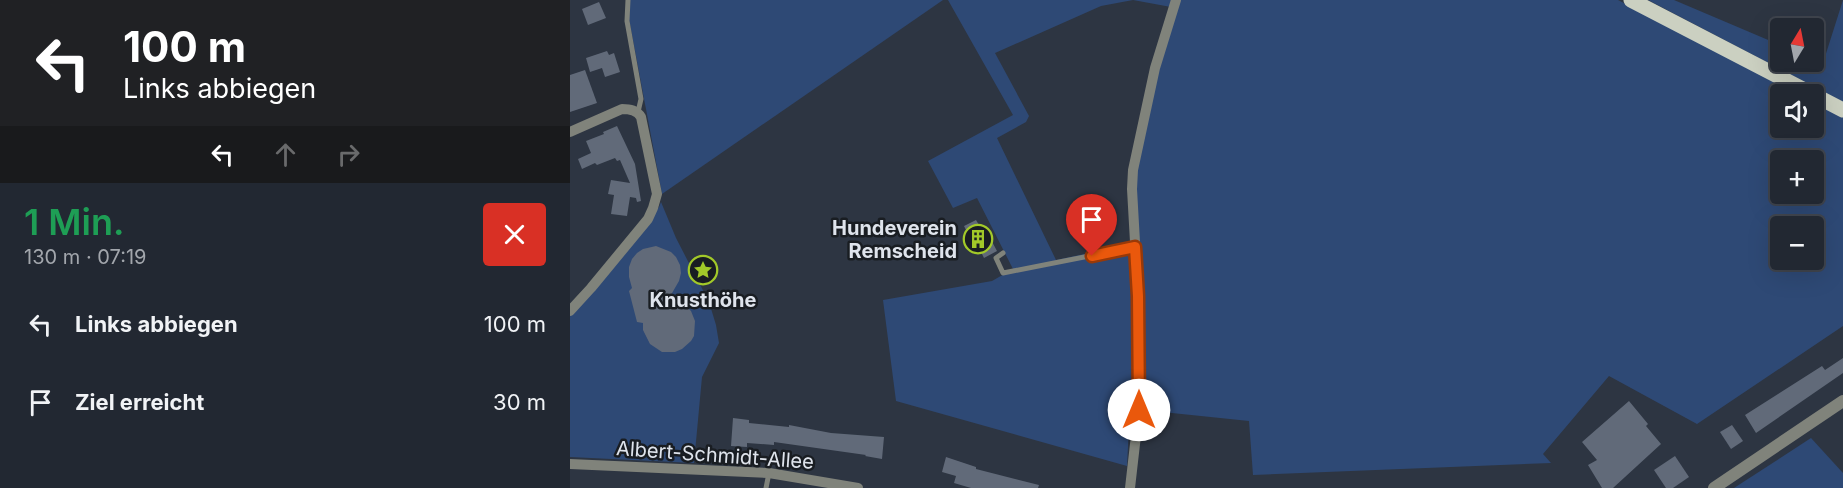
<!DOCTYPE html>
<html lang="de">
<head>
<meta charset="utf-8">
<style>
  body { margin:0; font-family:Inter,sans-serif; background:#2a303a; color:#f1f3f6; height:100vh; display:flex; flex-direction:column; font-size:22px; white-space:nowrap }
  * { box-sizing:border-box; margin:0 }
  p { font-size:20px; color:#a2a6ac }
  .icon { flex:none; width:33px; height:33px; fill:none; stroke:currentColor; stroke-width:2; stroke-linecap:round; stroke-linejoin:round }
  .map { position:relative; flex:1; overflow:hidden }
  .panel { display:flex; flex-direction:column; background:#222832; width:570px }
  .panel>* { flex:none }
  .banner { background:#202124; color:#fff; overflow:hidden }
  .needle { width:39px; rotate:10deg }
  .controls { position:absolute; left:1200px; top:18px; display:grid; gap:12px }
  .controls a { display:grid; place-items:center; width:54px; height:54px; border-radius:6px; background:#222832; box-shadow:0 6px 24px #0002,0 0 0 2px #3f444d; font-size:30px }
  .pin { position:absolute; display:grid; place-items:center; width:51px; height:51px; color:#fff; margin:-62px -26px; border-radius:50% 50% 50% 0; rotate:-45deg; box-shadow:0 0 6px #0007 }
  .pin .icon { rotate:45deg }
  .me { position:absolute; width:66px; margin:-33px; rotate:0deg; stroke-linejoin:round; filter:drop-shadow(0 0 4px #0008) }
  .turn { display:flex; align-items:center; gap:21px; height:126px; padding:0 24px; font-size:27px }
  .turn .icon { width:78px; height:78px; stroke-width:2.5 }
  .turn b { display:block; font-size:42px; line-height:51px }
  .lanes { display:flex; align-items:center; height:57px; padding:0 24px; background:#0003; justify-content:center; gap:30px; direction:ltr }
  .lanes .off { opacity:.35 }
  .round { display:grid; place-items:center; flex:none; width:63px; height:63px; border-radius:6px; background:#2a303a }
  .summary { display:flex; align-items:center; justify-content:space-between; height:102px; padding:0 24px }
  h1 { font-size:36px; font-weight:600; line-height:45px; color:#1e9e55 }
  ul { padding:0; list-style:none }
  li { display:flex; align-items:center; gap:18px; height:78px; padding:0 24px }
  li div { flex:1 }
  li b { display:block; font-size:22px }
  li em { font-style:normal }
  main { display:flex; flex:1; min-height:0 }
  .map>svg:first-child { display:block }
  .green { fill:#2e4975; fill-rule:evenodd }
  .building { fill:#616a79 }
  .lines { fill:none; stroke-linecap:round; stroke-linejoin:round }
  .service { stroke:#80837b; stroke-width:5 }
  .minor { stroke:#80837b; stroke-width:10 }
  .tertiary { stroke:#80837b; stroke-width:12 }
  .primary { stroke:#cbd0c1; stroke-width:15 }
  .route-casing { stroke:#983908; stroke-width:15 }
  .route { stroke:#ea580c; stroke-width:10 }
  .labels { text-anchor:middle; stroke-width:5; stroke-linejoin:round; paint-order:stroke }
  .poi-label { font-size:20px; font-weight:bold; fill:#dfe4ec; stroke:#191d22; text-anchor:end }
  .street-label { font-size:20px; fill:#dfe4ec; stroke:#191d22 }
</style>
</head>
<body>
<main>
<section class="panel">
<div class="banner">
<div class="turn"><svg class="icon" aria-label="left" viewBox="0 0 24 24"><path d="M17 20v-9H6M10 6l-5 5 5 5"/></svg><div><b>100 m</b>Links abbiegen</div></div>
<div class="lanes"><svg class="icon" aria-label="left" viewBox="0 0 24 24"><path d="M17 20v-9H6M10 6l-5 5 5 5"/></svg><svg class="icon off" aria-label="ahead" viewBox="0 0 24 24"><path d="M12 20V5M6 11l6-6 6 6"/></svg><svg class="icon off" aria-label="right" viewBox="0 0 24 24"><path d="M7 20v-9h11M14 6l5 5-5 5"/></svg></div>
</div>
<div class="summary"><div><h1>1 Min.</h1><p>130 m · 07:19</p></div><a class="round" style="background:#d93025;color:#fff"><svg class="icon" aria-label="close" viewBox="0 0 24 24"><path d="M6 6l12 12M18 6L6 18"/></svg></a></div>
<ul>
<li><svg class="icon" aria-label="left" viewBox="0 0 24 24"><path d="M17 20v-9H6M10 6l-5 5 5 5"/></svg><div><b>Links abbiegen</b></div><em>100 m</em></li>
<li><svg class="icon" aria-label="arrive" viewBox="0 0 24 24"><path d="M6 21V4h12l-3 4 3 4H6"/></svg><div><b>Ziel erreicht</b></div><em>30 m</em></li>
</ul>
</section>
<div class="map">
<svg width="1273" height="488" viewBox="0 0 1273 488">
  <rect width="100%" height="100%" fill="#2d3542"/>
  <g class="green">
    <polygon points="60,0 373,0 92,194 59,19"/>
    <polygon points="378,0 603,0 601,7 563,0 531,6 425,53 459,116 456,122 427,138 486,260 557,245 561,256 562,367 557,466 326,401 313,300 422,281 443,269 407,198 383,208 358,161 443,115"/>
    <path d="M610 0H1048L1231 94H1210V128H1244V101L1273 117V326L1127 424 1039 376 973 454 981 463 683 475 679 421 573 410 566 176 584 85ZM1210 160H1244V194H1210ZM1210 226H1244V260H1210Z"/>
    <polygon points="1078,0 1104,0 1210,45 1210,62 1244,62 1244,59 1253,63 1273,0 1273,102"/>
    <polygon points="91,202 106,238 139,302 146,325 149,343 132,377 124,463 0,457 0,312 89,207"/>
    <polygon points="1241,438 1273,473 1273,488 1164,488"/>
  </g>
  <g class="building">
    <polygon points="29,2 36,18 18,25 12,9"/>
    <polygon points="37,51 39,55 44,53 50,72 35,77 32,68 20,72 16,58"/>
    <polygon points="15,70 27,103 0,112 0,75"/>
    <polygon points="47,126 65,164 71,201 67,202 66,198 60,197 57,216 41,214 44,195 38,194 41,180 60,183 50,160 47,161 45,158 27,165 25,163 12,169 8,159 21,153 16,141 34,134 33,132"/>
    <polygon points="406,220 416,237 419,236 427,251 414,258 404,238 401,240 394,226"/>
    <polygon points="86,246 101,252 106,257 110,265 111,273 109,281 98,300 110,302 116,306 121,311 125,321 124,336 121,341 112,349 105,352 92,352 80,344 73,330 73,323 67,322 59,291 62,288 59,277 59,267 62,259 67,253 73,249"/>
    <polygon points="1273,358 1273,373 1186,433 1175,415 1252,366 1255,370"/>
    <polygon points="1059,401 1078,424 1076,426 1091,444 1043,488 1032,488 1018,465 1027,460 1012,442"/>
    <polygon points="163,418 179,420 179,423 219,427 219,425 261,433 314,437 312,459 295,456 296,455 204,442 204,445 177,443 177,447 161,446"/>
    <polygon points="1162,425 1173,441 1161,449 1150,432"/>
    <polygon points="1105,456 1119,477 1103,488 1096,488 1084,470"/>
    <polygon points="376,457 406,467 406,469 469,485 468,488 401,488 384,483 386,476 372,472"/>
  </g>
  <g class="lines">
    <g class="service">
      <polyline points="58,0 57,21 71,99 68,112"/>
      <polyline points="433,253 426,258 433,273 565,247"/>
      <polyline points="196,488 199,473"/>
    </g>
    <g class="minor">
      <path d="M0 132 52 109C60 109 67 110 71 117L87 194 83 208 78 219 21 288 0 311"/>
      <polyline points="0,464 199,473 288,488"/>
      <polyline points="560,488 569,409 568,295 562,189 563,170 585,68 606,0"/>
    </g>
    <polyline class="tertiary" points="1144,488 1273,401"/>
    <polyline class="primary" points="1061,0 1273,110"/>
  </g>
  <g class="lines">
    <g class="route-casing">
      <polyline id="route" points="522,256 565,247 568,296 569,410"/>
    </g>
    <use href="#route" class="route"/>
  </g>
  <defs>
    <g id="building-ring" transform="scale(1.5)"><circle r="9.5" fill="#191d22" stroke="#a2c929" stroke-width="1.5"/><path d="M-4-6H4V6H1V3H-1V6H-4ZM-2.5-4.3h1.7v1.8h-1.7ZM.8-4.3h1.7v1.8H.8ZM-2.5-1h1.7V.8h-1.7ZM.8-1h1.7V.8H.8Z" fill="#a2c929"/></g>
    <g id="sight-ring" transform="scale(1.5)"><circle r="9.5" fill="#191d22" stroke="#a2c929" stroke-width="1.5"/><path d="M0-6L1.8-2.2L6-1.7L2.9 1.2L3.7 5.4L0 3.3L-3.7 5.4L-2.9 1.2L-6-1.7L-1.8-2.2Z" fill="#a2c929"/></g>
  </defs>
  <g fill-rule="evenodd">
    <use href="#building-ring" x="408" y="239"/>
    <use href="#sight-ring" x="133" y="270"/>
  </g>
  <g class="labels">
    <g class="poi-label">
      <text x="387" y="235">Hundeverein<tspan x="387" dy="23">Remscheid</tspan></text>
      <text x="133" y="307" text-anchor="middle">Knusthöhe</text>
    </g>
    <g class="street-label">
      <text transform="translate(145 455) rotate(4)" y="7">Albert-Schmidt-Allee</text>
    </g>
  </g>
</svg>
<div class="controls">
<a><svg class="needle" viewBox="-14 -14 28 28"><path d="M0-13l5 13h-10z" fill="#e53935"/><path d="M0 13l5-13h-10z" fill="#a2a6ac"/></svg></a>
<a><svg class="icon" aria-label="sound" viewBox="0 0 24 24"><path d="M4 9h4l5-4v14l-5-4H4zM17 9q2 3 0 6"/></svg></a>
<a>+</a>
<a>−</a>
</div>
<div class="pin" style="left:522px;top:256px;background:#d93025"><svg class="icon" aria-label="arrive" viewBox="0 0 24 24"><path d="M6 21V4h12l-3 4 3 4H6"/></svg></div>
<svg class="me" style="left:569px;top:410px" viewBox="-20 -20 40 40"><circle r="19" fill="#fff"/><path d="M0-13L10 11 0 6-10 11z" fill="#ea580c"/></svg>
</div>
</main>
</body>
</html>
